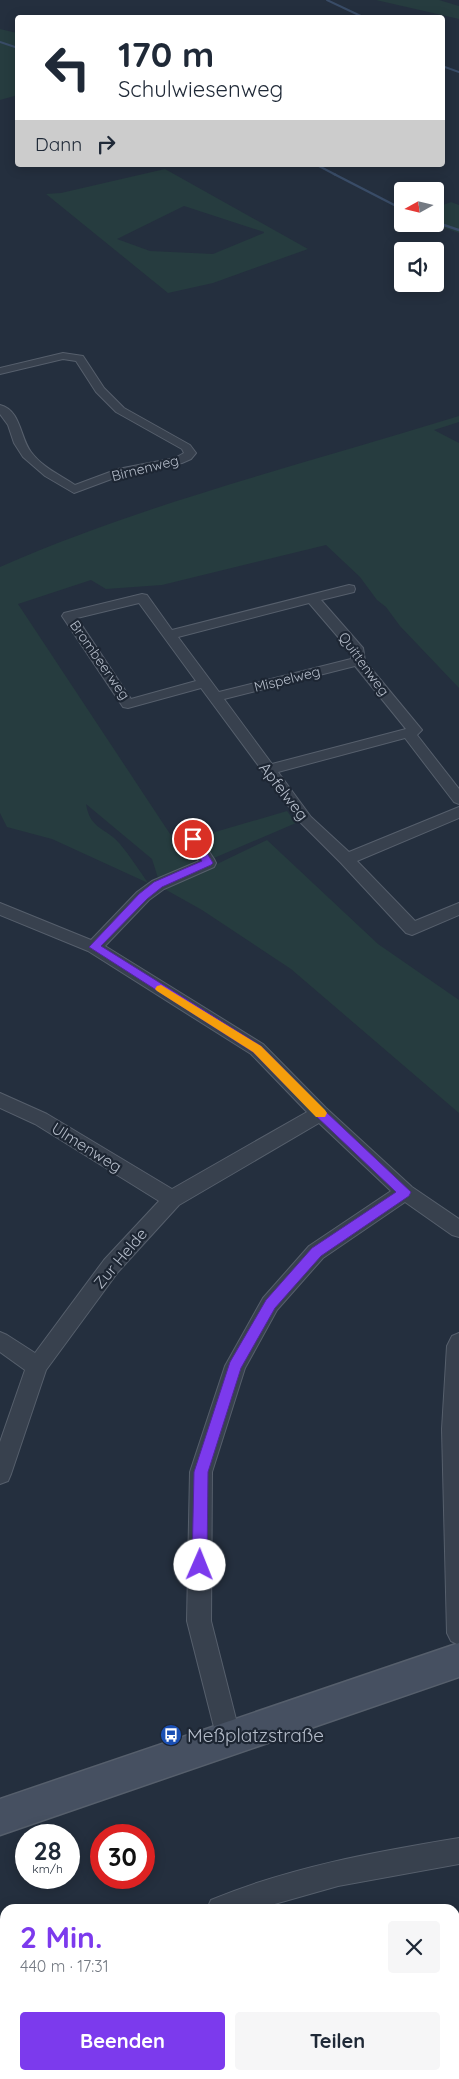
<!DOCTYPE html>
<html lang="de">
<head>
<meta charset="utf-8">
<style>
  body { margin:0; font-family:Quicksand,sans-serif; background:#f6f6f7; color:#1f2937; height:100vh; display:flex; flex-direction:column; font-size:19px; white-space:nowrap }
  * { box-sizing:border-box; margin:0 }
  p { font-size:16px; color:#747a83 }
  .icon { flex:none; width:28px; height:28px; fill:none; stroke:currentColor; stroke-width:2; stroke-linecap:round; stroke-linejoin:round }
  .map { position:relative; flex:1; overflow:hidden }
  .panel { position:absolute; left:0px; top:1904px; width:460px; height:176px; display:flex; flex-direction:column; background:#fff; border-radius:15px 15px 0 0; box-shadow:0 2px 12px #0003 }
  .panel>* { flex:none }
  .hud { position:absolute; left:15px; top:15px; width:430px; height:152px; border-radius:5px; box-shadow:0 2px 12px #0003; background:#fff; color:#1f2937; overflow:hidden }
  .needle { width:32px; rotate:262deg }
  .controls { position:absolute; left:394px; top:182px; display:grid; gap:10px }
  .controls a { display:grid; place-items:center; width:50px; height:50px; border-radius:5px; background:#fff; box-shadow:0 2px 12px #0003; font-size:25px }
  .speed { position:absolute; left:15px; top:1824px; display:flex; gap:10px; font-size:25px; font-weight:700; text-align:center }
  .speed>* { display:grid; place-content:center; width:65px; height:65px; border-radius:50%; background:#fff; box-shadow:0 2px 12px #0003; line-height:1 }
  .speed small { font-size:12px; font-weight:400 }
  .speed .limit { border:8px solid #d22; background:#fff; color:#111 }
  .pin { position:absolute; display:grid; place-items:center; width:42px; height:42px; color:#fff; margin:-21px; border:2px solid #fff; border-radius:50%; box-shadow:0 1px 5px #0007 }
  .me { position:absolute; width:55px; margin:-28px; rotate:1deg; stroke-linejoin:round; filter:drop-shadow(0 0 4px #0008) }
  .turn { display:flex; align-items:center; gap:18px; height:105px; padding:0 20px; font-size:22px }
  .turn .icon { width:65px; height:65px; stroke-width:2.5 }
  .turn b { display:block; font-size:35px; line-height:42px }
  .then { display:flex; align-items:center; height:48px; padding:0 20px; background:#0003; gap:10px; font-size:19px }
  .round { display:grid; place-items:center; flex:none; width:52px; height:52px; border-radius:5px; background:#f6f6f7 }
  .overview { display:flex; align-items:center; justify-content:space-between; height:85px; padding:0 20px }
  h1 { font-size:30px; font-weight:800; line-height:38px; color:#7c3aed }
  .button { display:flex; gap:10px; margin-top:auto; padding:10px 20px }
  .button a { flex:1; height:58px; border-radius:5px; background:#7c3aed; color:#fff; font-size:20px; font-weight:800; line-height:58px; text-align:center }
  .button a+a { background:#f6f6f7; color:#1f2937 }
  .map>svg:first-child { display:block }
  .green { fill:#263c3f; fill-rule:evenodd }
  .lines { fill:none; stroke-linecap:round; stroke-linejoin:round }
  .stream-far1 { stroke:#394c67; stroke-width:2 }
  .stream { stroke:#394c67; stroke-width:2.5 }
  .minor-casing { stroke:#565f6c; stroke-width:2 }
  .secondary-casing { stroke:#565f6c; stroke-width:3 }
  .minor { fill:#38414e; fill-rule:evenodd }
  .secondary { fill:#465061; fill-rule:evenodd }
  .route { fill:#7c3aed; stroke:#51269a }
  .slow { fill:#f59e0b }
  .labels { text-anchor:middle; stroke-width:4.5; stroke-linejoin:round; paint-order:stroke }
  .far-street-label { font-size:14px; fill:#b4bcc9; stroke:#1d2633 }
  .street-label { font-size:16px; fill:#b4bcc9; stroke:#1d2633 }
  .near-poi-label { font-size:19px; fill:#b4bcc9; stroke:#1d2633; text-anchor:start }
</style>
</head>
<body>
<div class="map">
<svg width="459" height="2079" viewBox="0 0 459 2079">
  <rect width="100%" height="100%" fill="#242f3e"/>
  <g class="green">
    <polygon points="376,0 439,0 459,6 459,19"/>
    <polygon points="0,29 17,33 18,95 0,100"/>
    <path d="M165 169 308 249 213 283 168 293 46 194 61 193ZM184 206 264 232V233L213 254 150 251 117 239Z"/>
    <polygon points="451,202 459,205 459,233 433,224 435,224 435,208"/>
    <path d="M459 416V422L434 430 459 443V688L400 626 386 607 377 600 360 577 326 545 162 585 106 589 91 580 18 604 178 846 188 844 197 858 188 866 158 878 152 859 86 804C90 830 107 828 120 844 130 856 139 870 148 883L52 839 7 827 0 813V567C148 502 305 464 459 416Z"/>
    <polygon points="287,811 296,823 214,858 198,837"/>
    <polygon points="267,840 378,944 459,1000 459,1113 291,969 202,910 161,887 215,865"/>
  </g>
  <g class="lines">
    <g class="stream-far1">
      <polyline points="327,0 365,18"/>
      <polyline points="0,42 18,48"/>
      <polyline points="442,66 459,72"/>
      <polyline points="317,165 336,175"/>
    </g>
    <g class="stream">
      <polyline points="334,174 402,209"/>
      <polyline points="435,222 459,230"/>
    </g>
    <g class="minor-casing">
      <g id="minor">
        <path d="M63 353 83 356 104 388 124 408 190 445 196 453 191 459 182 463 125 474 74 493 45 476 23 457 14 443 8 425 0 414V405C21 410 20 438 31 452 42 467 60 475 75 485L118 469 175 458 184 453 182 449 116 412 96 392 76 361 63 359 0 374V368Z"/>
        <path d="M349 585 354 586 355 589 354 592 321 600 363 648 365 661 422 730 417 735 459 789V804L454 802 405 738 278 772 311 817 349 852 459 807V818L357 861 415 921 459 903V915L412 935 406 933 341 863 301 823 201 688 128 708 123 707 62 616 64 613 142 594 147 595 172 630ZM139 603 196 681 131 699 77 618ZM309 603 351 652V659L219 692 178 637ZM355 666 406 729 272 764 224 699Z"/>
        <polygon points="193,834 198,835 214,859 216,863 214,867 164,889 149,900 105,946 263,1044 326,1108 412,1187 459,1219 459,1237 452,1235 405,1202 323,1258 277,1310 245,1368 212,1472 211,1621 241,1739 238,1748 229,1751 220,1748 217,1739 187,1621 190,1472 225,1366 263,1298 309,1246 391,1191 319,1123 179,1205 118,1272 46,1370 11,1474 8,1481 0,1484 0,1442 25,1370 0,1352 0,1332 7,1335 35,1353 104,1260 159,1201 35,1124 0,1108 0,1093 47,1114 172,1189 307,1112 251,1054 88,951 0,915 0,903 91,940 137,892 152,881 199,861 185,839 188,835"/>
        <polygon points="459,1333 459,1645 451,1641 447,1633 442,1429 447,1346 452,1336"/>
        <path d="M459 1838V1864L338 1886 257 1909H207L211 1900C290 1867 374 1852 459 1838Z"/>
        <polygon points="5,2024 5,2054 0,2056 0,2026"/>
      </g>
    </g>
    <g class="secondary-casing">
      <polygon id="secondary" points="459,1643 459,1677 0,1835 0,1799"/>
    </g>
    <use href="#minor" class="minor"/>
    <use href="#secondary" class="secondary"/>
  </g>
  <polygon class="route" points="193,836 197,837 213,863 211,865 162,887 147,899 101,946 261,1046 324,1110 411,1192 409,1196 321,1256 275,1308 241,1368 208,1472 207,1565 205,1571 200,1573 194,1571 192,1565 194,1472 230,1362 266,1300 312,1248 396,1192 316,1116 253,1052 89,947 139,894 154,882 202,861 188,839"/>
  <polygon class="slow" points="161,985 261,1046 325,1110 327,1113 325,1117 316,1117 253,1052 157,991 155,989 157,986"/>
  <defs>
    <g id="bus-disc" transform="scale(1.125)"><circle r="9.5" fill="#1a4fb4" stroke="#1d2633"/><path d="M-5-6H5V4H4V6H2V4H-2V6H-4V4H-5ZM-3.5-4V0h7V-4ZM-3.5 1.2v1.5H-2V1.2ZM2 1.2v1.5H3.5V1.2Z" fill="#fff"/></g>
  </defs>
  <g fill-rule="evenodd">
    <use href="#bus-disc" x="171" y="1735"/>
  </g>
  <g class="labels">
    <g class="far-street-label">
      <text transform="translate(145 468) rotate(-14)" y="5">Birnenweg</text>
      <text transform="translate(100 660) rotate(55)" y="5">Brombeerweg</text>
      <text transform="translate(364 664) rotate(54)" y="5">Quittenweg</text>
      <text transform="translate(287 679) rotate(-14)" y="5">Mispelweg</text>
    </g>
    <g class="street-label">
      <text transform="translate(284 791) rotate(52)" y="6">Apfelweg</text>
      <text transform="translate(87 1147) rotate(32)" y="6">Ulmenweg</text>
      <text transform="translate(120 1258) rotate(-50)" y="6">Zur Helde</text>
    </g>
    <g class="near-poi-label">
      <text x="187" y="1742">Meßplatzstraße</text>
    </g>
  </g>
</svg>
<div class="controls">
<a><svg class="needle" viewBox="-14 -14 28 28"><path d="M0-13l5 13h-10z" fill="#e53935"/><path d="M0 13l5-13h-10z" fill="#747a83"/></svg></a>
<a><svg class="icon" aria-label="sound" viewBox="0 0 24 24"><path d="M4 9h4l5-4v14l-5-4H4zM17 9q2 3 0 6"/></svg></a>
</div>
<div class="speed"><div>28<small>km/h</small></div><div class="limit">30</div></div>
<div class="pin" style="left:193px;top:839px;background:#d93025"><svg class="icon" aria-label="arrive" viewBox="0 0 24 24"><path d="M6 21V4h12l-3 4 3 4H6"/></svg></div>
<svg class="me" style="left:200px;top:1565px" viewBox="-20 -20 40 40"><circle r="19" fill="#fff"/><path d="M0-13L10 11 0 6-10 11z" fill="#7c3aed"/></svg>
<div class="hud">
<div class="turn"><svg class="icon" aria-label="left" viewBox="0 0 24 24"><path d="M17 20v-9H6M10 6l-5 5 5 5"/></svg><div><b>170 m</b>Schulwiesenweg</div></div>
<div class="then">Dann<svg class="icon" aria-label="right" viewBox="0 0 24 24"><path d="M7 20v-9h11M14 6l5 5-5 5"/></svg></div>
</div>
<section class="panel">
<div class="overview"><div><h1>2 Min.</h1><p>440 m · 17:31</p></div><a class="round"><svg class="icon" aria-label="close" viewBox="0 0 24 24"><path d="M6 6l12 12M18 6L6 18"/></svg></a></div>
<div class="button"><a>Beenden</a><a>Teilen</a></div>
</section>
</div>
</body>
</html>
